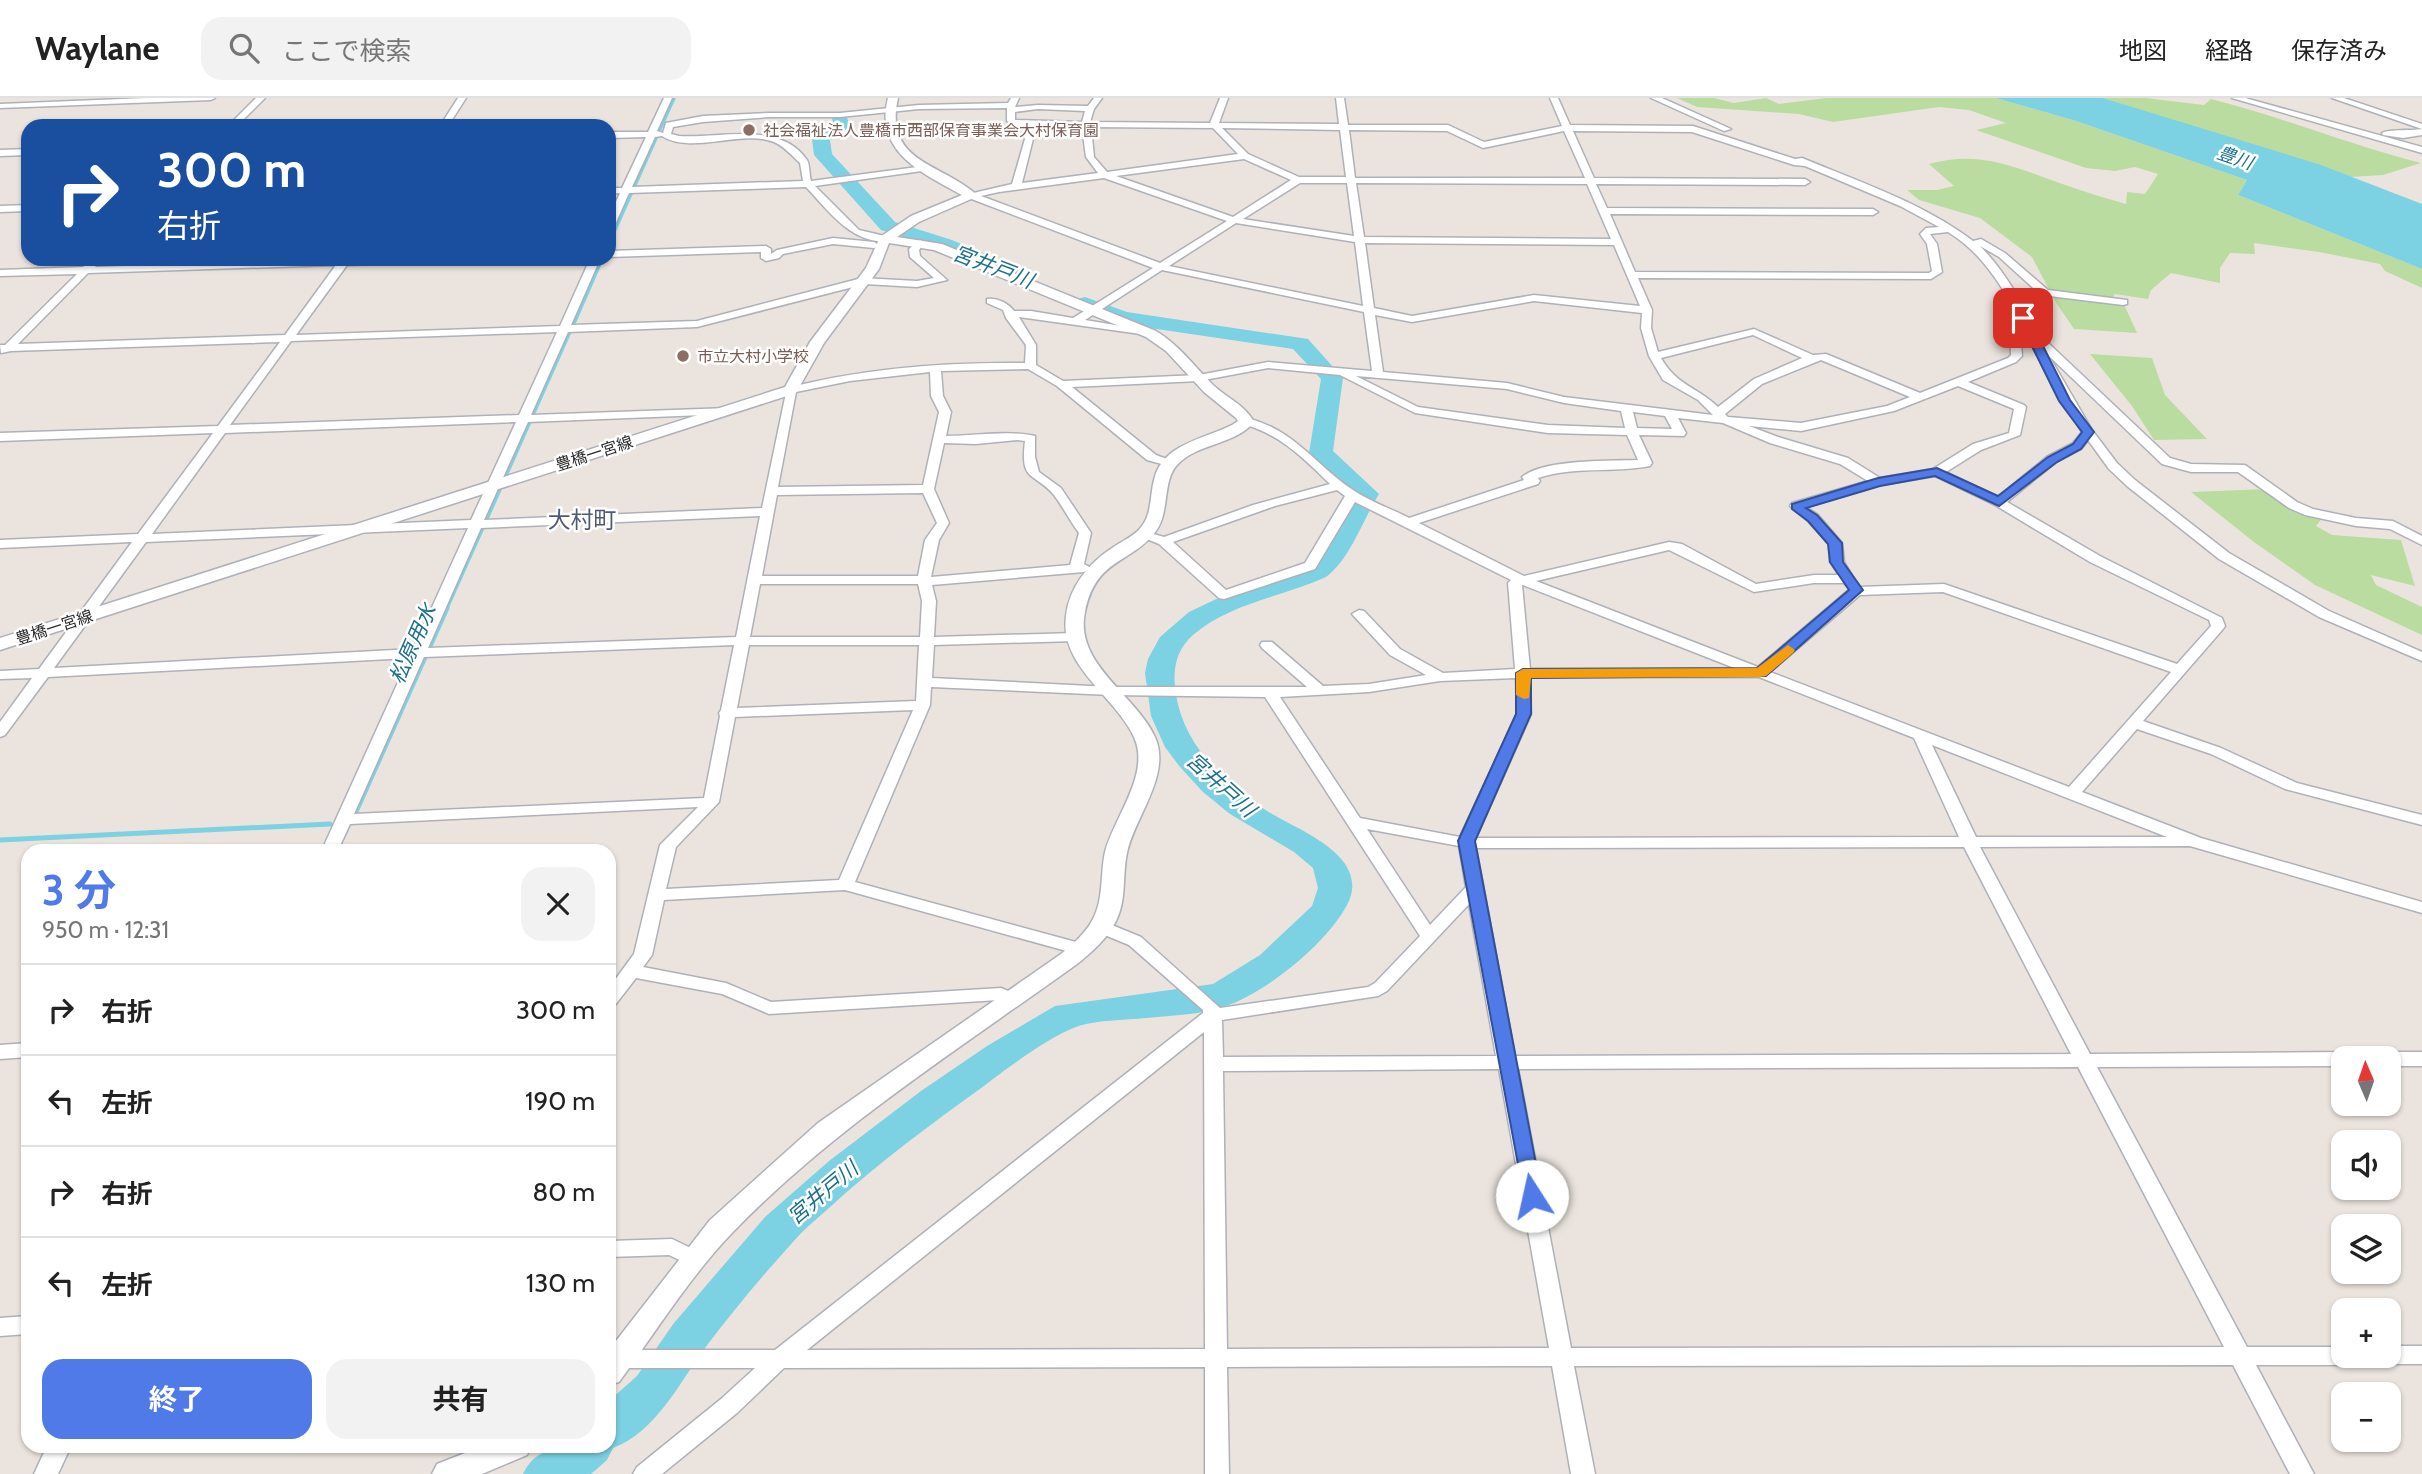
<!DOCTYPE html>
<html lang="ja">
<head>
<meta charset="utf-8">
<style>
  body { margin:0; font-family:Cabin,"Noto Sans JP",sans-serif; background:#f2f2f2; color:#222; height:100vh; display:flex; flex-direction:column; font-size:26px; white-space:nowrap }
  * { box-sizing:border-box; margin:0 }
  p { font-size:23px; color:#767676 }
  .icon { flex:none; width:38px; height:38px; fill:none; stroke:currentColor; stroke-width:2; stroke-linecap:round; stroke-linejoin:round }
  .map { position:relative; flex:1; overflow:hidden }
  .panel { position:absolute; left:21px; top:746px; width:595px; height:609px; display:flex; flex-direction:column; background:#fff; border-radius:21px; box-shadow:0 2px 5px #0004 }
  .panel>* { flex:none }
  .guide { position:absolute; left:21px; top:21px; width:595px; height:147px; border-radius:21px; box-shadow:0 2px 5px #0004; background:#1a4fa0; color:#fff; overflow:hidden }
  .needle { width:46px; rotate:358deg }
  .fabs { position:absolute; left:2331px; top:948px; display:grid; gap:14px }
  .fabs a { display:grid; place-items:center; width:70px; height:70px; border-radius:14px; background:#fff; box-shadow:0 2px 5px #0004; font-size:35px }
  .pin { position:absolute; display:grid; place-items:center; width:60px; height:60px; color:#fff; margin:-30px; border-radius:14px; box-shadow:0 4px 10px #0006 }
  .me { position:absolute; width:77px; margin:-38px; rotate:350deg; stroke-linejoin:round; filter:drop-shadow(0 0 5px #0008) }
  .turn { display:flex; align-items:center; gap:24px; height:147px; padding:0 21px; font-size:32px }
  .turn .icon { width:91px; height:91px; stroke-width:2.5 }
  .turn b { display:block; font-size:49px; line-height:60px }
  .round { display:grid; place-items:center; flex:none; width:74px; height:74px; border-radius:21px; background:#f2f2f2 }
  .head { display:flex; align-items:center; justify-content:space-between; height:119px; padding:0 21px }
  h1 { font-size:42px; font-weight:700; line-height:52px; color:#4f7ae7 }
  .action { display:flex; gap:14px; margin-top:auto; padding:14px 21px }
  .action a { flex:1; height:80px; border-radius:21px; background:#4f7ae7; color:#fff; font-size:28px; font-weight:700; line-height:80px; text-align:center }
  .action a+a { background:#f2f2f2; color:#222 }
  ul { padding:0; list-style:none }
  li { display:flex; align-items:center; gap:21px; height:91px; padding:0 21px; border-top:2px solid #e0e0e0 }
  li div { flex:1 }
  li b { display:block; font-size:26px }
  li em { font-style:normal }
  header { display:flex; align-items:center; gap:42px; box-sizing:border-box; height:98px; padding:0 35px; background:#fff; border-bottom:2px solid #e0e0e0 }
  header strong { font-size:33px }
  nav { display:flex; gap:38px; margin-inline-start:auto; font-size:24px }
  .search { width:490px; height:63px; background:#f2f2f2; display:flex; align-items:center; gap:18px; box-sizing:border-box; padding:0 24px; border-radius:21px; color:#767676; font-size:26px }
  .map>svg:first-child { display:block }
  .green { fill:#badca0 }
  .water { fill:#7cd1e2 }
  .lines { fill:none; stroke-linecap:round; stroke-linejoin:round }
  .stream-far2 { stroke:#7cd1e2; stroke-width:3.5 }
  .stream-far1 { stroke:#7cd1e2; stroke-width:4.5 }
  .stream { stroke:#7cd1e2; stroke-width:5 }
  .river { fill:#7cd1e2; fill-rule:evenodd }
  .street-casing { stroke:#aeb1b9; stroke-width:3 }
  .secondary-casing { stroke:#aeb1b9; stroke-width:3 }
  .street { fill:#fff; fill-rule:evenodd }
  .secondary { fill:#fff; fill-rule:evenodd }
  .route { fill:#4f7ae7; stroke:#334f96; stroke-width:2 }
  .slow { fill:#f59e0b }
  .education-dot { fill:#8d6e63; stroke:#fff; stroke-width:2.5 }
  .labels { text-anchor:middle; stroke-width:5; stroke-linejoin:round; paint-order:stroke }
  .far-education-label { font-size:16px; fill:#785e54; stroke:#fff; text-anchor:start }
  .far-street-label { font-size:16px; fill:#2a2a2a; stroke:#fff }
  .far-water-label { font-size:18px; font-style:italic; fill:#1c718d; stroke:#fff }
  .water-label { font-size:21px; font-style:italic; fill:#1c718d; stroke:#fff }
  .quarter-label { font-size:23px; fill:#4f5a76; stroke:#fff }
</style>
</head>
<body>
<header>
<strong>Waylane</strong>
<div class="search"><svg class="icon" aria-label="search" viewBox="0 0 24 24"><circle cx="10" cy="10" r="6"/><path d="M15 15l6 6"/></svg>ここで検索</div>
<nav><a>地図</a><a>経路</a><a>保存済み</a></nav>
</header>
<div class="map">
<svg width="2422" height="1376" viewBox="0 0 2422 1376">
  <rect width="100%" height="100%" fill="#ebe4de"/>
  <g class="green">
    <path d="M1677 0H1714L1734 5 1766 0 1779 6 1826 0H1996L2076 23 2247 82 2238 97 2422 171V190L2385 173 2380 166 2319 154 2254 145 2255 156 2230 155 2220 170V185L2171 175 2151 192 2148 201 2115 196 2111 202 2123 204 2137 235 2074 231 2055 203 2032 159 1980 120 1919 102 1907 92H1937L1954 88 1929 66C1985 50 2024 74 2074 90 2091 96 2109 101 2126 106L2127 94 2145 96 2158 76 2135 69 2115 73 2086 70 1976 32 2006 25 1969 12 1939 9 1833 24 1799 16 1697 9Z"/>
    <path d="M2103 0H2146L2204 7 2211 1C2283 19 2350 47 2421 65L2383 77 2351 79Z"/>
    <polygon points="2090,256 2152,260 2165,297 2207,341 2154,342 2132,308"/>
    <polygon points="2268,391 2323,419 2316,428 2332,437 2401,442 2415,488 2371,477 2376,487 2422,509 2422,537 2315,487 2254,444 2191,394"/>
  </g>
  <polygon class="water" points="1996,0 2103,0 2321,67 2422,106 2422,171 2238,97 2247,82 2076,23"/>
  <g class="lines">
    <g class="stream-far2">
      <polyline points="609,145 674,0"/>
      <polyline points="575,223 602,161"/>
    </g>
    <g class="stream-far1">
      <polyline points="504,381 575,221"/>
      <polyline points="446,511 501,388"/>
    </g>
    <g class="stream">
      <polyline points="355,716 447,510"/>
      <polyline points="0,742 330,726"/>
    </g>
    <g class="river">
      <polygon points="840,15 846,16 850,29 830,42 832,56 895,124 952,142 1028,174 1031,178 1028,182 1014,182 938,150 881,132 814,57 812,41 825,28 833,26 832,20"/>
      <path d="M1085 199 1127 214 1308 241 1343 280 1333 353 1379 396C1362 423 1351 460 1326 479 1282 499 1230 505 1193 537 1177 551 1173 569 1175 589 1179 627 1199 657 1227 682 1239 693 1253 704 1267 713 1297 732 1373 758 1347 807 1327 845 1267 894 1226 908 1202 917 1173 917 1147 920 1127 922 1094 922 1076 929 1049 939 1007 970 984 988 931 1026 878 1065 830 1109 818 1120 804 1131 793 1144 762 1178 732 1214 705 1250 680 1284 655 1335 613 1350L607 1362 591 1376H523C539 1342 576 1348 609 1348V1303L637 1278 674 1225 765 1119 829 1063 921 993 987 948 1055 908 1213 886 1260 857 1312 808 1318 790 1313 770 1294 754 1230 716 1203 694 1180 669 1165 649 1151 618 1145 575 1148 561 1160 539 1189 514 1229 495 1310 466 1324 449 1353 397 1309 355 1321 281 1293 251 1123 226 1078 209 1075 205 1078 201Z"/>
    </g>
    <g class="street-casing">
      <g id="street">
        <polygon points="146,0 215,0 211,2 0,10 0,6"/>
        <polygon points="256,0 265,0 237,28 228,28"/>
        <polygon points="458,0 466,0 448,28 440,28"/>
        <path d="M664 0H672L657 33 663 35 666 25 703 18 769 15H840L919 7 1008 5 1011 0H1019L1015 9 1038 7 1088 8 1094 0H1102L1094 11 1090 24 1210 25 1220 0H1228L1219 25 1339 26 1336 0H1344L1348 27H1448L1484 44 1562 28 1550 0H1558L1570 27 1693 28 1795 61 1802 60C1860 84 1923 105 1973 143L1981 141 2005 155 2048 192 2127 202V206L2123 207 2041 197 1999 159 1980 148C2006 174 2023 207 2040 240L2044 241 2170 360 2191 366 2245 367 2297 404 2313 411 2356 420 2393 423 2422 438V447L2390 431 2356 428 2305 417 2289 410 2238 374H2191L2162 366 2049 258 2092 332 2117 365 2135 382 2229 455 2329 513 2422 554V563L2319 519 2219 461 2127 388 2109 371 2088 342 2081 351 2056 364 2007 404 2100 458 2222 520 2225 528 2223 531 2143 623 2221 650 2297 685 2422 717V727L2285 691 2211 656 2137 631 2082 694 2201 740 2422 804V815L2190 748 1980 749 2090 956 2343 954 2350 956 2352 961H2343V968L2097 969 2247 1249H2343V1258H2354L2351 1264 2343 1267H2256L2314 1376H2290L2233 1267 1574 1268 1595 1376H1571L1552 1268 1227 1269 1229 1376H1205V1269L784 1270 737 1315 662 1376H633L637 1369 721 1301 755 1270H621L613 1267 610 1261 613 1255 621 1252H775L1203 915V912L1129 847 1095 833 1092 829 1095 825H1107L1141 839 1220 910 1368 889 1375 885 1420 838 1265 599 1111 597 931 589 930 607 855 784 1087 847 1090 851 1087 855 1081 857 845 792 664 802 652 857 643 869 726 885 771 904 1001 890 1018 897 1021 901 1018 905 1012 907 999 902 769 916 722 896 636 880 615 907 609 909V890L634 856 660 747 698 709 350 726 338 752H322L409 560 48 579 5 637 0 639V624L32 580 0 581V573L39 571 132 444 0 450V442L138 436 213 335 0 343V335L218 328 280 244 11 253 1 255 0 247H5L77 176 0 178V172L83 169 91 161H102L95 169 341 161H453L448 164 347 167 296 237 560 228 590 161H600L571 227 697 223 862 180 917 183 934 180 910 159 909 151 920 142 925 145 919 152 920 158 947 182 917 189 865 186 697 229 568 234 531 317 729 310 735 313 729 316 528 324 484 422 762 410 787 290C865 270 944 264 1025 265L1026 247 1006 220 1003 212 987 205V201C997 199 1009 206 1014 213H1031L1073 220 1153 170 969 100V96L1012 86 1025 41 1019 28 1007 23V10L919 11 840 19H769L703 24 673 29 671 36 679 38C719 41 780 22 807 62 810 67 809 77 811 83L925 68 926 70 922 73 815 88 859 132 889 139V143C852 147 829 113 806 89L629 95 614 129 609 132V119L620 95 609 96V90H622L646 39 609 40V34H648ZM1038 11 1085 13 1082 24 1015 22V14ZM1028 29H1082L1086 59 1098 75 1022 85 1033 41ZM1091 29 1213 30 1238 56 1107 74 1094 59ZM1222 30 1340 32 1346 79H1299L1248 56ZM1349 32 1447 33 1483 50 1564 33 1585 80H1355ZM1573 33 1692 34 1794 67 1805 68 1900 108 1939 129 1926 130 1920 136 1927 146 1932 173 1929 175 1635 174 1610 116 1873 117 1878 114 1873 111 1607 110 1596 86 1805 87 1810 84 1805 81 1594 80ZM662 38C692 57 742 31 774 44 784 48 792 58 800 65L803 83 632 89 655 39ZM1244 61 1291 82 1233 119 1116 78ZM1104 80 1227 123 1160 165 981 98 999 94ZM1300 85H1347L1354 138 1243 121ZM1356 85 1587 86 1611 141 1364 139ZM1236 125 1355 144 1363 208 1169 168ZM1948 134C1976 151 1993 175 2010 203L2004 218 2010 234 2011 257 2008 260 1920 295 1826 256 1813 257 1754 231 1658 254 1651 230 1652 212 1638 180 1931 181 1942 174 1937 146 1930 136ZM1365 145 1614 147 1640 208 1534 197 1412 218 1374 210ZM336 167 285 237 18 246 88 175ZM1162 172 1364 214 1372 273 1268 264 1199 277 1063 283 1036 267V247L1019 219 1155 238V234L1151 233 1085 222ZM1534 203 1642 215 1641 230 1649 258 1663 282 1698 302 1713 317 1564 299 1507 285 1383 274 1375 217 1412 224ZM2016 214 2057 293 2082 334 2073 345 2048 358 1998 399 1946 374 1981 352 2020 337 2026 309 2024 307 1968 284 2016 264 2022 258 2020 234 2014 218ZM557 234 519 317 230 327 291 243ZM1753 237 1802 260 1754 281 1718 309C1696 288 1677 288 1661 260ZM1821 262 1910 299 1887 308 1801 325 1728 319 1725 316 1762 286ZM1268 270 1340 277 1415 315 1548 335 1627 337 1638 362C1610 363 1544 361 1522 379L1524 382 1409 420C1390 410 1368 403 1350 390 1314 365 1292 330 1246 320L1240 324 1242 326C1279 335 1303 360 1330 386L1253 407 1164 439 1143 433 1137 437 1159 446 1219 500 1224 501 1315 471 1355 404 1511 482 1508 485 1515 571 1443 575 1400 551 1364 513 1359 512 1352 516 1390 557 1426 577 1369 586 1323 588 1272 544H1262L1260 547 1262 550 1307 589H1111L932 580 934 547 1075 543 1082 539 1075 535 934 539 936 503 932 487 1084 474 1091 470 1084 466 1091 435 1061 390 1039 374 1035 359V338C1007 332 975 338 946 338L951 314 943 298 941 273 1028 271 1057 288 1147 362 1169 368 1175 364 1156 357 1072 289 1199 283ZM930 274 931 298 939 314 923 387 778 389 796 294 850 283ZM1356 278 1507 291 1564 305 1621 313 1625 330 1548 327 1418 309ZM1958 288 2014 311 2009 335 1973 346 1933 371 1880 380 1848 360 1778 339 1749 328 1801 333 1894 313ZM1633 314 1665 318 1672 331 1637 330ZM1678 320 1723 325 1770 345 1840 366 1868 383 1792 405 1790 408 1808 423 1829 446 1830 464 1839 477H1814L1756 486 1682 446 1669 444 1524 478 1419 425 1538 386 1540 383 1538 380C1575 368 1613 375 1650 368L1652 365 1639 337 1684 338 1686 335ZM516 324 471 422 152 436 225 335ZM1017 342 1025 343C1020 385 1033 373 1054 397 1063 409 1070 423 1079 435L1070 467 931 479 939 442 949 425 934 391 944 345 976 346ZM1935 378 1995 407 2090 464 2209 522 2211 528 2177 566 1944 486 1859 489 1844 464 1842 445 1818 417 1806 409 1880 387ZM1337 392 1345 398 1305 465 1226 492 1173 444 1275 408ZM923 395 937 425 925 442 918 478H762L777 397ZM760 418 736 539 428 550 481 430ZM468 430 413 551 54 570 146 444ZM1669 452 1754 494 1814 485H1844L1850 491 1758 569 1536 483ZM760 486H918L922 503 920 539H750ZM1522 487H1523L1737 571H1530ZM1943 494 2171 574 2069 689 1770 574 1860 497ZM734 547 721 612 719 615 720 618 704 700 354 716 424 559ZM749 547H919L916 603 737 610ZM1530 579H1759L1914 640 1959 739 1476 740 1531 616ZM1516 580 1517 616 1460 739 1360 720 1280 599 1369 594 1440 583ZM913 612 839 782 666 791 676 749 719 704 735 619ZM1932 647 2167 739H1976ZM1367 731 1459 748 1466 789 1430 827ZM1964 749 2071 956 1515 958 1476 750ZM1469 806 1496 958 1223 959 1222 922 1378 898 1387 893ZM1204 934 1205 1251 807 1252ZM2078 969 2224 1249 1571 1250 1518 971ZM1499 971 1549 1250 1227 1251 1223 973Z"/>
        <polygon points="1651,0 1662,0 1731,31 1724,33"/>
        <polygon points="2232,0 2245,0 2422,49 2422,55"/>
        <path d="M2332 0H2344L2422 26V37L2403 40 2383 37 2382 35C2389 31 2411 33 2422 31Z"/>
        <polygon points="28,51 28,57 0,58 0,52"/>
        <polygon points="28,107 28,113 0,114 0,108"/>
        <polygon points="833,140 874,144 879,147 874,150 833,146 783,156 779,160 766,163 761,160 761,154 609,159 609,153 766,148 771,151 771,156 777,152"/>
        <polygon points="28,945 28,959 0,961 0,947"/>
        <polygon points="2389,954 2422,954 2422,968 2389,968 2389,961 2380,961 2382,956"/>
        <polygon points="672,1141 701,1155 704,1161 701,1167 694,1169 669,1157 609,1159 609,1143"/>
        <polygon points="28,1218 28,1236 0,1238 0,1220"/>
        <polygon points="2389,1248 2422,1248 2422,1266 2389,1266 2381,1263 2379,1258 2389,1258"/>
        <polygon points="47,1348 71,1348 58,1376 34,1376"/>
      </g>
    </g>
    <g class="secondary-casing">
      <g id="secondary">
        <path d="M888 0H898C883 66 944 65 978 98L919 124 897 139 942 146 1156 233C1179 247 1194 268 1213 287 1227 300 1245 307 1254 324 1236 346 1201 345 1180 364 1161 380 1171 412 1156 433 1132 466 1096 459 1085 514 1074 566 1136 597 1155 639 1172 677 1134 720 1127 755 1122 778 1127 801 1116 823 1107 841 1092 854 1077 866 959 951 833 1030 731 1136 689 1180 655 1235 619 1284L609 1287V1252L710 1122 818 1025 1061 856C1073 846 1086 835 1093 821 1104 800 1100 777 1105 754 1114 719 1151 676 1134 639 1115 598 1059 568 1066 518 1069 489 1089 465 1112 450 1122 443 1135 438 1142 428 1152 415 1150 397 1154 382 1162 346 1204 341 1232 327L1238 323 1236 320 1204 294 1166 253 1146 239 934 152 889 145 879 171 824 245 796 295 0 552V540L785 289 810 244 866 170 880 139 911 118 962 97C922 75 874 54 888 0Z"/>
        <polygon points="483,1348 531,1348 527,1357 482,1376 432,1376 437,1366"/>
      </g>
    </g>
    <use href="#street" class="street"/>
    <use href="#secondary" class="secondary"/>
  </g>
  <polygon class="route" points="2020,218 2029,220 2070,302 2094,334 2081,351 2057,364 1999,408 1935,378 1880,388 1806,410 1817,417 1842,445 1843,464 1863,492 1766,578 1531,580 1531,616 1475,743 1542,1098 1539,1104 1532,1106 1525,1104 1458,743 1516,616 1516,575 1523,571 1757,570 1849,492 1830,464 1828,446 1808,423 1792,411 1792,406 1878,380 1937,370 1998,398 2048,359 2073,346 2082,334 2059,303 2018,220"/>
  <polygon class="slow" points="1788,547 1795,552 1793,555 1766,578 1760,579 1531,580 1529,600 1524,601 1516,597 1516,575 1523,571 1757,570"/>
  <g class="education-dot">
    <circle cx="749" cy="32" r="7"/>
    <circle cx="683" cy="258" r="7"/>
  </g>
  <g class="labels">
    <g class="far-education-label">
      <text x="763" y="38">社会福祉法人豊橋市西部保育事業会大村保育園</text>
      <text x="697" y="264">市立大村小学校</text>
    </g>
    <g class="far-street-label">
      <text transform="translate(594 355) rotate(-18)" y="6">豊橋一宮線</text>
      <text transform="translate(54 529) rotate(-18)" y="6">豊橋一宮線</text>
    </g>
    <g class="far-water-label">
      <text transform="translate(2235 60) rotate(19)" y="6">豊川</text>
    </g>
    <g class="water-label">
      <text transform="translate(993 169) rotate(21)" y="7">宮井戸川</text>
      <text transform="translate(413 546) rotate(-66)" y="7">松原用水</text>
      <text transform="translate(1221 687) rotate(42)" y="7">宮井戸川</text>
      <text transform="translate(823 1095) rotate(-40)" y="7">宮井戸川</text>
    </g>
    <g class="quarter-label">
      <text x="582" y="430">大村町</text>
    </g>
  </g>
</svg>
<div class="fabs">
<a><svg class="needle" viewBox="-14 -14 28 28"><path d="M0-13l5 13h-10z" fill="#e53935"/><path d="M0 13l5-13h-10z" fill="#767676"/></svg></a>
<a><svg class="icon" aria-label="sound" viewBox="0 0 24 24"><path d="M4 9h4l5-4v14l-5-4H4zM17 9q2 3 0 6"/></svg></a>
<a><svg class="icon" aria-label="layers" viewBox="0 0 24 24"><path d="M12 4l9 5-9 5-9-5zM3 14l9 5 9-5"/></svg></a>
<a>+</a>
<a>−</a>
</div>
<div class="pin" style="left:2023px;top:220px;background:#d93025"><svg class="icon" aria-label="arrive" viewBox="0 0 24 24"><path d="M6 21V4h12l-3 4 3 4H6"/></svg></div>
<svg class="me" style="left:1532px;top:1098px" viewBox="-20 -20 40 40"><circle r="19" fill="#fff"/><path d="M0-13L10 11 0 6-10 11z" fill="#4f7ae7"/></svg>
<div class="guide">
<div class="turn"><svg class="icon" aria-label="right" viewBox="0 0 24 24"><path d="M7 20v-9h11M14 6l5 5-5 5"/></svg><div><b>300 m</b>右折</div></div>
</div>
<section class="panel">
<div class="head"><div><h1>3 分</h1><p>950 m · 12:31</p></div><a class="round"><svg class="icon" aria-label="close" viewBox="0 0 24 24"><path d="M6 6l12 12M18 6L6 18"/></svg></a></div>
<ul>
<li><svg class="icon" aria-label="right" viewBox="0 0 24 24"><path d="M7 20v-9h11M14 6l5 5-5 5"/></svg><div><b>右折</b></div><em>300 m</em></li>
<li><svg class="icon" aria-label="left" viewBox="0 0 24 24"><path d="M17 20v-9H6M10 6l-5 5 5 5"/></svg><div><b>左折</b></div><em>190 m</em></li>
<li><svg class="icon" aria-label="right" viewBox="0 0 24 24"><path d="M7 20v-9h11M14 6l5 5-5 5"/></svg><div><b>右折</b></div><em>80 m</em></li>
<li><svg class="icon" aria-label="left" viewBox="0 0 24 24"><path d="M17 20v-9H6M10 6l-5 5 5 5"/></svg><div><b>左折</b></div><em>130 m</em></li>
</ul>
<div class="action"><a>終了</a><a>共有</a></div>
</section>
</div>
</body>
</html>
